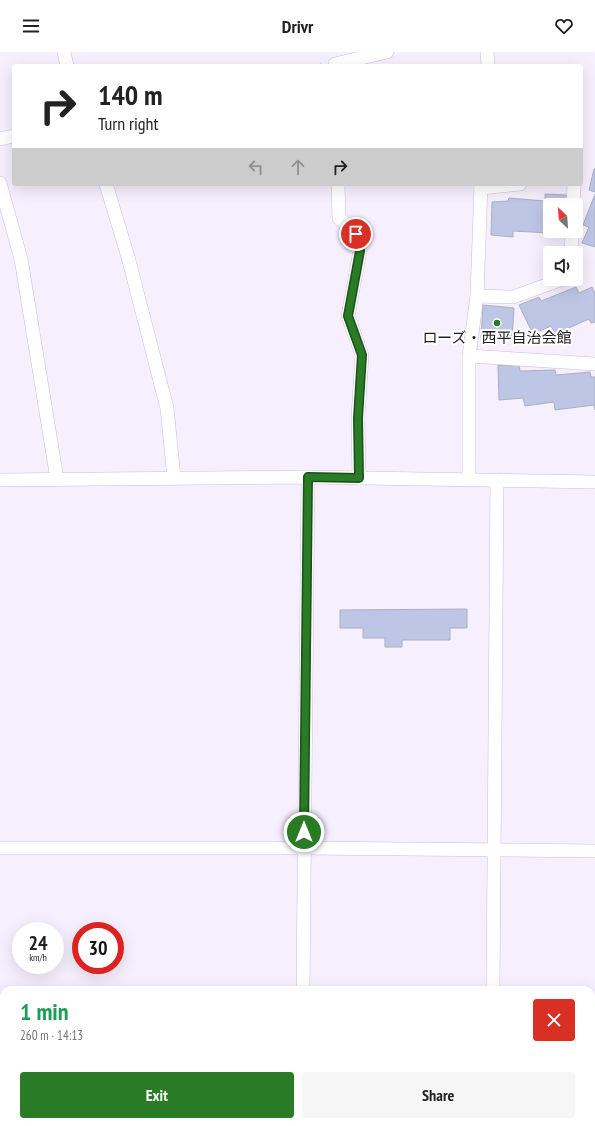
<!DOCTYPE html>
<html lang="en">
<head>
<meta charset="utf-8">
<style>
  body { margin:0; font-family:"PT Sans Narrow","Noto Sans JP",sans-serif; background:#f6f6f6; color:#222; height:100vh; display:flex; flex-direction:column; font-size:15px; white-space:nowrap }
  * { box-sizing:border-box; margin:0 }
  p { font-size:13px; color:#767676 }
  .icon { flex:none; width:22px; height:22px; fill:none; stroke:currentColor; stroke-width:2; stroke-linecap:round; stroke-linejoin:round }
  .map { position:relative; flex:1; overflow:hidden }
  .side { position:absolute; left:0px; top:934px; width:595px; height:140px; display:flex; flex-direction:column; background:#fff; border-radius:12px 12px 0 0; box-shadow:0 4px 16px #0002 }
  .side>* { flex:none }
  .guide { position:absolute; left:12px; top:12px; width:571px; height:122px; border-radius:4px; box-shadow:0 4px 16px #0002; background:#fff; color:#222; overflow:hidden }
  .needle { width:26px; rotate:335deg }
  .tools { position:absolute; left:543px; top:146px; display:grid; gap:8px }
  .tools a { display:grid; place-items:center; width:40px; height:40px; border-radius:4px; background:#fff; box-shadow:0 4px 16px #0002; font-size:20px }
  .speed { position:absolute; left:12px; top:870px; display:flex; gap:8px; font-size:20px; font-weight:700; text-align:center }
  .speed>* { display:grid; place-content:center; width:52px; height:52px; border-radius:50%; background:#fff; box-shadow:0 4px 16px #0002; line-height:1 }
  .speed small { font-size:10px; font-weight:400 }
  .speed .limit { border:6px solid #d22; background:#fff; color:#111 }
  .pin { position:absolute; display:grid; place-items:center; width:34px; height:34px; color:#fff; margin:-17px; border:2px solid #fff; border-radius:50%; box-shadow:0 1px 4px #0007 }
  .me { position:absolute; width:44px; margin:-22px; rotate:0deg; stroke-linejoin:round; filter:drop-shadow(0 0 3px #0008) }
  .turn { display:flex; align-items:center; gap:14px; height:84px; padding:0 20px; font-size:18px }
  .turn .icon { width:52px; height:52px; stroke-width:2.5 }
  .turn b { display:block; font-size:28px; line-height:34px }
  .lanes { display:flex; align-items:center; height:38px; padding:0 20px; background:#0003; justify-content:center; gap:20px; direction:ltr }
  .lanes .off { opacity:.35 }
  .round { display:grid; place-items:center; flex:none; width:42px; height:42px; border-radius:4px; background:#f6f6f6 }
  .summary { display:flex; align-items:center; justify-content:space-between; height:68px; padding:0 20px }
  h1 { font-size:24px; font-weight:600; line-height:30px; color:#1e9e55 }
  .button { display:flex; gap:8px; margin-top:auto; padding:8px 20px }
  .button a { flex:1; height:46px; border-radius:4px; background:#297b26; color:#fff; font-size:16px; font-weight:600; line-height:46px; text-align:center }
  .button a+a { background:#f6f6f6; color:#222 }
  header { display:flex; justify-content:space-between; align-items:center; height:52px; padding:0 20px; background:#fff; font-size:18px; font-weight:600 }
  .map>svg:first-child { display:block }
  .building { fill:#bec6e5; stroke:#aaafc0 }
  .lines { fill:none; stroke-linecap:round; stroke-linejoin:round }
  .street-casing { stroke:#c8c0d1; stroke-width:14 }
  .path { stroke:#88838e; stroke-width:2.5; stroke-dasharray:1 3; stroke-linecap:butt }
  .street { stroke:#fff; stroke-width:13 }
  .route-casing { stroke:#1b5019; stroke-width:10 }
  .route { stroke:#297b26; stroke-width:7 }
  .poi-dot { fill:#297b26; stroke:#fff; stroke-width:1.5 }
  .labels { text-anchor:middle; stroke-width:4; stroke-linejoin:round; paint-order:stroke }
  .poi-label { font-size:15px; fill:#201d23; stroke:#fff }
</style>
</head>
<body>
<header><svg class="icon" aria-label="menu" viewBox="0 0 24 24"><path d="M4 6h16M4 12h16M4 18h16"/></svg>Drivr<svg class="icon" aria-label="heart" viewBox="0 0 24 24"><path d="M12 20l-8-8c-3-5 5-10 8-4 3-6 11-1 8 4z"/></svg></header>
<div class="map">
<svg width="595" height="1074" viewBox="0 0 595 1074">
  <rect width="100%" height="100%" fill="#f6effe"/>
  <g class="building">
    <polygon points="594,117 595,117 595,140 589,138"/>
    <polygon points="545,142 567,143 567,153 550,153 550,181 513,179 513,185 491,183 492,150 508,149 509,146 545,149"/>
    <polygon points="595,142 595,195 582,191 589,175 583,173"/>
    <polygon points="576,235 579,241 592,235 595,241 595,270 591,271 589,267 555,282 551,274 533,282 519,253 539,245 541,249"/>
    <polygon points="483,253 514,256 512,288 481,286"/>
    <polygon points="498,313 519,313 520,319 555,318 556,323 590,320 591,325 595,325 595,358 594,353 555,358 554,350 525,354 523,346 499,348"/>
    <polygon points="467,557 467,576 450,576 450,588 402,588 402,595 385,595 385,586 363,586 363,576 340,576 340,558"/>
  </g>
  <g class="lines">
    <g class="street-casing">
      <g id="street">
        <polyline points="64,0 67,14"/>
        <polyline points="487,0 488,14"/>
        <polyline points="335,14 335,12 387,0"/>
        <polyline points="0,87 14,84"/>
        <polyline points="0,131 21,207 57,427"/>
        <polyline points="106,132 128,205 167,356 174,426"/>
        <polyline points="338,132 339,166 356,182 360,199 348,264 362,303 358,366 359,426"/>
        <polyline points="481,136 520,132"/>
        <polyline points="573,153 574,132"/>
        <polyline points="571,201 572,179"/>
        <polyline points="477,244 513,245 563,227"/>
        <polyline points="469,304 595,312"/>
        <polyline points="469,427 469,304 477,244 481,132"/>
        <polyline points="0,428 308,425 595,430"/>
        <polyline points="0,796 304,796 595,799"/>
        <polyline points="303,938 308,425"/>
        <polyline points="493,938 497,428"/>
        <polyline points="303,1074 304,1070"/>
        <polyline points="418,1074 418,1070"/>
      </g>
    </g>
    <polyline class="path" points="304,14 322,13"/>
    <use href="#street" class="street"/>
  </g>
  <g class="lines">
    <g class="route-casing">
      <polyline id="route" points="304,780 308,425 359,426 358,366 362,303 348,264 360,199 356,182"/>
    </g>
    <use href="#route" class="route"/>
  </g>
  <circle class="poi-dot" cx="497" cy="271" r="4"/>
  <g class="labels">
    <g class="poi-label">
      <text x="497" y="291">ローズ・西平自治会館</text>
    </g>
  </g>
</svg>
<div class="tools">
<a><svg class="needle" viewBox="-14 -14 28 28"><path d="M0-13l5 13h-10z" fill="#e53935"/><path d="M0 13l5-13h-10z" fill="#767676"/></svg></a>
<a><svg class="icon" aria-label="sound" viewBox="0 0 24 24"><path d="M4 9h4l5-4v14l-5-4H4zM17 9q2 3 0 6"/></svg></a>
</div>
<div class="speed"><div>24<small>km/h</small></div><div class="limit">30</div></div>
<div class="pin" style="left:356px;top:182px;background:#d93025"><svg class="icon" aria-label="arrive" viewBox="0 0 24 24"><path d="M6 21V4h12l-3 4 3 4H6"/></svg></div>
<svg class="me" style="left:304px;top:780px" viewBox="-20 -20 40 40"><circle r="17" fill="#297b26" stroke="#fff" stroke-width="3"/><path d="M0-11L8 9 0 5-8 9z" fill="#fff"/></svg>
<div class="guide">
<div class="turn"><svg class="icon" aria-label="right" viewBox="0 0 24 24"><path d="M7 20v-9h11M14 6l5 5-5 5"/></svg><div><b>140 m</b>Turn right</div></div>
<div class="lanes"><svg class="icon off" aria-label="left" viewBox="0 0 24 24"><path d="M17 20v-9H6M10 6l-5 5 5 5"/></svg><svg class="icon off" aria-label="ahead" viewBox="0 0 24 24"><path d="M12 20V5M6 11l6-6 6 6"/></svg><svg class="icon" aria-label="right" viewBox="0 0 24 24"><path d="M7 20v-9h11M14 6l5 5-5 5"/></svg></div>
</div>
<section class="side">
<div class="summary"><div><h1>1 min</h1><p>260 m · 14:13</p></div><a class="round" style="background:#d93025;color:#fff"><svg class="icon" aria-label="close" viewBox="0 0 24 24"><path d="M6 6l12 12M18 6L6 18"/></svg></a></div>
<div class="button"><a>Exit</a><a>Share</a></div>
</section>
</div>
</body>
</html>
